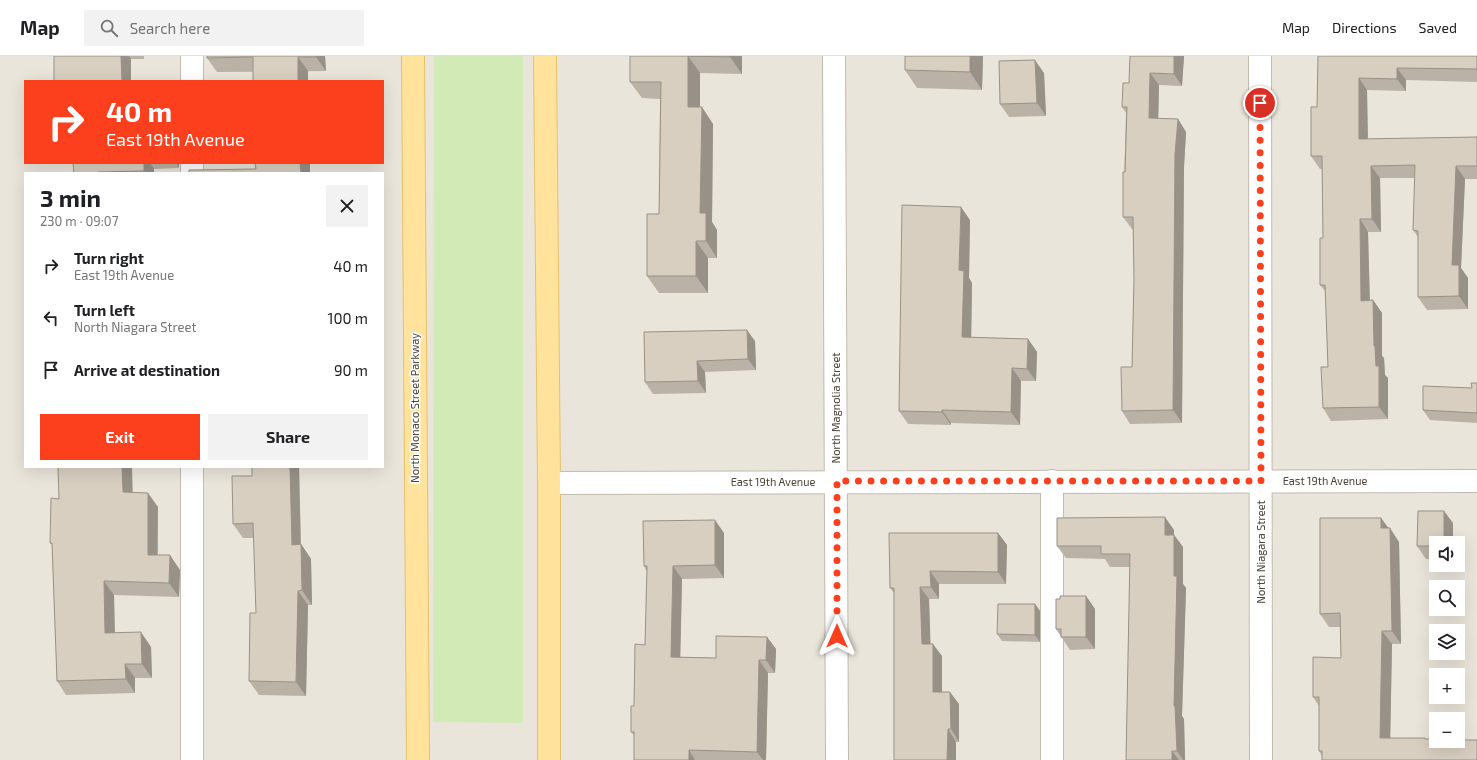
<!DOCTYPE html>
<html lang="en">
<head>
<meta charset="utf-8">
<style>
  body { margin:0; font-family:"Exo 2",sans-serif; background:#f2f2f2; color:#202124; height:100vh; display:flex; flex-direction:column; font-size:15px; white-space:nowrap }
  * { box-sizing:border-box; margin:0 }
  p { font-size:13px; color:#757577 }
  .icon { flex:none; width:22px; height:22px; fill:none; stroke:currentColor; stroke-width:2; stroke-linecap:round; stroke-linejoin:round }
  .map { position:relative; flex:1; overflow:hidden }
  .details { position:absolute; left:24px; top:116px; width:360px; height:296px; display:flex; flex-direction:column; background:#fff; border-radius:0px; box-shadow:0 4px 16px #0002 }
  .details>* { flex:none }
  .guide { position:absolute; left:24px; top:24px; width:360px; height:84px; border-radius:0px; box-shadow:0 4px 16px #0002; background:#fc3f1d; color:#fff; overflow:hidden }
  .tools { position:absolute; left:1429px; top:480px; display:grid; gap:8px }
  .tools a { display:grid; place-items:center; width:36px; height:36px; border-radius:0px; background:#fff; box-shadow:0 4px 16px #0002; font-size:20px }
  .pin { position:absolute; display:grid; place-items:center; width:34px; height:34px; color:#fff; margin:-17px; border:2px solid #fff; border-radius:50%; box-shadow:0 1px 4px #0007 }
  .me { position:absolute; width:44px; margin:-22px; rotate:0deg; stroke-linejoin:round; filter:drop-shadow(0 0 3px #0008) }
  .turn { display:flex; align-items:center; gap:14px; height:84px; padding:0 16px; font-size:18px }
  .turn .icon { width:52px; height:52px; stroke-width:2.5 }
  .turn b { display:block; font-size:28px; line-height:34px }
  .round { display:grid; place-items:center; flex:none; width:42px; height:42px; border-radius:0px; background:#f2f2f2 }
  .headline { display:flex; align-items:center; justify-content:space-between; height:68px; padding:0 16px }
  h1 { font-size:24px; font-weight:700; line-height:30px }
  .action { display:flex; gap:8px; margin-top:auto; padding:8px 16px }
  .action a { flex:1; height:46px; border-radius:0px; background:#fc3f1d; color:#fff; font-size:16px; font-weight:700; line-height:46px; text-align:center }
  .action a+a { background:#f2f2f2; color:#202124 }
  ul { padding:0; list-style:none }
  li { display:flex; align-items:center; gap:12px; height:52px; padding:0 16px }
  li div { flex:1 }
  li b { display:block; font-size:15px }
  li em { font-style:normal }
  header { display:flex; align-items:center; gap:24px; box-sizing:border-box; height:56px; padding:0 20px; background:#fff; border-bottom:1px solid #e0e0e0 }
  header strong { font-size:19px }
  nav { display:flex; gap:22px; margin-inline-start:auto; font-size:14px }
  .search { width:280px; height:36px; background:#f2f2f2; display:flex; align-items:center; gap:10px; box-sizing:border-box; padding:0 14px; border-radius:0px; color:#757577; font-size:15px }
  .map>svg:first-child { display:block }
  .residential { fill:#eae5da; fill-rule:evenodd }
  .green { fill:#d2eab5 }
  .lines { fill:none; stroke-linecap:round; stroke-linejoin:round }
  .minor-casing { stroke:#c2bbae; stroke-width:24 }
  .major-casing { stroke:#e6c16a; stroke-width:24 }
  .minor { stroke:#fff; stroke-width:22 }
  .major { stroke:#ffe39c; stroke-width:22 }
  .wall { fill:#bab2a6 }
  .shaded-wall { fill:#979187 }
  .building { fill:#d8cfc1; stroke:#979187 }
  .route { stroke:#fc3f1d; stroke-width:7; stroke-dasharray:0 12.6 }
  .labels { text-anchor:middle; stroke-width:3; stroke-linejoin:round; paint-order:stroke }
  .street-label { font-size:11px; fill:#4b4439; stroke:#fff }
</style>
</head>
<body>
<header>
<strong>Map</strong>
<div class="search"><svg class="icon" aria-label="search" viewBox="0 0 24 24"><circle cx="10" cy="10" r="6"/><path d="M15 15l6 6"/></svg>Search here</div>
<nav><a>Map</a><a>Directions</a><a>Saved</a></nav>
</header>
<div class="map">
<svg width="1477" height="704" viewBox="0 0 1477 704">
  <rect width="100%" height="100%" fill="#f6f3ec"/>
  <path class="residential" d="M0 0H1477V704H0ZM25 25H383V107H25ZM25 117H383V411H25ZM1436 487H1458V509H1436ZM1436 531H1458V553H1436ZM1436 575H1458V597H1436ZM1436 619H1458V641H1436ZM1436 663H1458V685H1436Z"/>
  <polygon class="green" points="434,0 523,0 523,667 433,666"/>
  <g class="lines">
    <g class="minor-casing">
      <g id="minor">
        <polyline points="192,0 192,25"/>
        <polyline points="834,0 837,704"/>
        <polyline points="1260,0 1261,704"/>
        <polyline points="192,107 192,117"/>
        <polyline points="192,411 192,704"/>
        <polyline points="1052,425 1052,704"/>
        <polyline points="549,427 1477,425"/>
      </g>
    </g>
    <g class="major-casing">
      <g id="major">
        <polyline points="413,0 418,704"/>
        <polyline points="545,0 549,427 549,704"/>
      </g>
    </g>
    <use href="#minor" class="minor"/>
    <use href="#major" class="major"/>
  </g>
  <g class="wall">
    <polygon points="54,0 144,0 144,3 131,3 131,25 54,25"/>
    <polygon points="207,0 325,0 326,15 217,16 207,2"/>
    <polygon points="630,0 742,0 742,18 700,17 700,51 713,68 712,166 717,174 717,202 708,202 708,237 659,237 647,220 659,158 660,43 642,42 630,26"/>
    <polygon points="905,0 983,0 982,34 917,32 905,14"/>
    <polygon points="1184,0 1182,30 1159,29 1158,63 1178,63 1186,76 1184,111 1182,367 1130,368 1122,355 1132,311 1134,223 1133,173 1132,173 1123,161 1126,57 1122,51 1129,27"/>
    <polygon points="1318,0 1477,0 1477,26 1406,24 1406,35 1367,34 1368,83 1477,81 1477,123 1465,123 1461,212 1468,222 1468,253 1427,254 1418,241 1418,181 1413,174 1415,122 1380,122 1381,176 1368,176 1370,244 1373,244 1382,257 1382,300 1384,302 1385,319 1388,322 1388,363 1331,365 1323,352 1328,311 1326,236 1320,229 1323,182 1322,113 1320,113 1311,100 1317,51"/>
    <polygon points="1044,17 1046,60 1009,61 1000,48"/>
    <polygon points="73,107 179,107 179,112 154,113 154,117 74,117"/>
    <polygon points="970,164 969,222 972,227 971,281 1028,283 1037,296 1036,325 1021,325 1020,369 951,367 951,369 908,368 899,355"/>
    <polygon points="644,276 755,285 756,314 705,316 706,337 653,338 645,326"/>
    <polygon points="1477,327 1477,367 1430,364 1423,354 1472,332"/>
    <polygon points="58,411 132,411 132,436 158,451 158,499 180,514 179,541 114,539 115,577 151,591 152,622 135,622 135,637 66,639 57,625 52,489 50,487 59,443"/>
    <polygon points="299,411 301,488 311,503 312,549 308,549 306,640 259,639 249,625 256,557 254,482 243,482 233,468 252,420"/>
    <polygon points="1381,462 1388,472 1399,486 1401,588 1392,588 1390,682 1425,682 1426,683 1322,700 1319,695 1319,650 1313,641 1341,602 1340,571 1329,571 1320,558"/>
    <polygon points="1453,467 1453,487 1436,487 1436,503 1426,503 1417,490"/>
    <polygon points="1174,474 1174,479 1183,491 1183,528 1186,532 1182,660 1184,663 1185,704 1126,704 1130,511 1110,511 1105,503 1066,502 1057,490"/>
    <polygon points="724,477 724,522 682,523 680,601 716,602 767,581 776,593 775,617 768,617 766,704 634,704 634,679 631,676 634,650 645,589 647,516 644,510"/>
    <polygon points="998,477 1007,489 1006,528 939,528 939,543 929,543 930,588 942,600 942,636 959,648 959,686 956,686 956,704 894,537 890,532"/>
    <polygon points="1086,540 1095,553 1095,593 1070,594 1056,573 1060,543"/>
    <polygon points="1035,548 1040,555 1040,586 1002,585 997,578"/>
  </g>
  <g class="shaded-wall">
    <polygon points="121,0 129,0 131,3 131,25 122,25"/>
    <polygon points="316,0 325,0 326,15 316,1"/>
    <polygon points="688,0 700,17 700,68 688,51"/>
    <polygon points="730,0 742,0 742,18 730,1"/>
    <polygon points="970,0 983,0 982,34 970,16"/>
    <polygon points="1174,0 1184,0 1182,30 1174,18"/>
    <polygon points="298,1 308,15 308,25 298,25"/>
    <polygon points="1035,4 1044,17 1046,60 1037,47"/>
    <polygon points="1397,12 1406,24 1406,35 1397,23"/>
    <polygon points="1150,17 1159,29 1158,75 1149,62"/>
    <polygon points="1359,22 1367,34 1368,95 1359,83"/>
    <polygon points="702,51 713,68 712,166 717,174 717,202 706,185 700,157"/>
    <polygon points="1178,63 1186,76 1184,111 1182,367 1173,354 1175,98"/>
    <polygon points="144,107 150,107 154,113 154,117 146,117 144,115"/>
    <polygon points="176,107 179,107 179,112"/>
    <polygon points="300,107 310,107 310,117 301,117"/>
    <polygon points="1371,110 1380,122 1381,176 1372,163"/>
    <polygon points="1456,110 1465,123 1461,212 1468,222 1468,253 1459,240 1452,209"/>
    <polygon points="961,151 970,164 969,222 972,227 971,294 962,281 959,214"/>
    <polygon points="1360,163 1368,176 1370,257 1361,245"/>
    <polygon points="696,185 708,202 708,237 696,220"/>
    <polygon points="1373,244 1382,257 1382,300 1384,302 1385,319 1388,322 1388,363 1379,351 1374,290"/>
    <polygon points="747,274 755,285 756,314 748,303"/>
    <polygon points="1028,283 1037,296 1036,325 1027,313"/>
    <polygon points="697,305 705,316 706,337 698,325"/>
    <polygon points="1012,312 1021,325 1020,369 1011,356"/>
    <polygon points="942,354 951,367 951,369 942,356"/>
    <polygon points="122,411 132,411 133,450 123,436"/>
    <polygon points="290,411 299,411 301,503 292,489"/>
    <polygon points="148,437 158,451 157,513 148,499"/>
    <polygon points="1444,455 1453,467 1453,487 1444,487"/>
    <polygon points="1165,461 1174,474 1174,491 1165,479"/>
    <polygon points="1381,462 1390,474 1390,472 1399,486 1401,588 1392,575 1381,472"/>
    <polygon points="715,464 724,477 724,522 715,509"/>
    <polygon points="998,477 1007,489 1006,528 998,516"/>
    <polygon points="1174,479 1183,491 1183,528 1186,532 1182,660 1184,663 1185,704 1183,704 1177,695 1174,650"/>
    <polygon points="301,488 311,503 312,549 302,534"/>
    <polygon points="170,499 180,514 179,541 169,527"/>
    <polygon points="673,510 682,523 680,614 671,601"/>
    <polygon points="930,515 939,528 939,543 931,531"/>
    <polygon points="104,525 114,539 115,592 105,577"/>
    <polygon points="920,531 929,543 931,600 922,588"/>
    <polygon points="298,535 308,549 306,640 296,626"/>
    <polygon points="1086,540 1095,553 1095,593 1086,581"/>
    <polygon points="1035,548 1040,555 1040,586 1035,579"/>
    <polygon points="1382,575 1392,588 1390,696 1380,682"/>
    <polygon points="141,576 151,591 152,622 142,608"/>
    <polygon points="767,581 776,593 775,617 766,604"/>
    <polygon points="933,588 942,600 942,648 933,636"/>
    <polygon points="759,604 768,617 766,704 763,704 757,696"/>
    <polygon points="125,608 135,622 135,637 126,623"/>
    <polygon points="950,636 959,648 959,686 951,673"/>
    <polygon points="948,673 956,686 956,704 947,704"/>
    <polygon points="689,694 695,704 689,704"/>
    <polygon points="1172,695 1179,704 1172,704"/>
  </g>
  <g class="building">
    <polygon points="54,0 121,0 122,25 54,25"/>
    <polygon points="207,0 316,0 316,1 298,1 298,25 253,25 253,1 207,2"/>
    <polygon points="630,0 730,0 730,1 688,0 688,51 702,51 700,157 706,157 706,185 696,185 696,220 647,220 647,158 659,158 661,26 630,26"/>
    <polygon points="905,0 970,0 970,16 905,14"/>
    <polygon points="1130,0 1174,0 1174,18 1150,17 1149,62 1178,63 1175,98 1173,354 1122,355 1121,311 1132,311 1134,223 1133,161 1123,161 1123,116 1125,116 1127,51 1122,51 1123,27 1129,27"/>
    <polygon points="1318,0 1477,0 1477,13 1397,12 1397,23 1359,22 1359,83 1477,81 1477,110 1456,110 1452,209 1459,209 1459,240 1418,241 1418,175 1413,174 1415,109 1371,110 1372,163 1360,163 1361,245 1373,244 1374,290 1375,290 1376,310 1379,310 1379,351 1323,352 1321,311 1328,311 1325,229 1320,229 1320,182 1323,182 1322,100 1311,100 1311,51 1317,51"/>
    <polygon points="1035,4 1037,47 1000,48 999,5"/>
    <polygon points="73,107 144,107 144,115 98,116 98,117 74,117"/>
    <polygon points="255,107 300,107 301,117 189,117 189,114 256,113"/>
    <polygon points="902,149 961,151 959,214 964,215 962,281 1028,283 1027,313 1012,312 1011,356 942,354 942,356 899,355"/>
    <polygon points="747,274 748,303 697,305 698,325 645,326 644,276"/>
    <polygon points="1471,327 1477,327 1477,357 1423,354 1423,330 1472,332"/>
    <polygon points="58,411 122,411 123,436 148,437 148,499 170,499 169,527 104,525 105,577 141,576 142,608 125,608 126,623 57,625 52,487 50,487 51,442 59,443"/>
    <polygon points="252,411 290,411 292,489 301,488 302,534 298,535 296,626 249,625 250,557 256,557 253,467 233,468 232,420 252,420"/>
    <polygon points="1418,455 1444,455 1444,487 1436,487 1436,490 1417,490"/>
    <polygon points="1165,461 1165,479 1174,479 1174,520 1177,520 1174,650 1175,650 1177,695 1172,695 1172,704 1126,704 1130,498 1101,498 1101,490 1057,490 1057,462"/>
    <polygon points="1320,462 1381,462 1381,472 1390,472 1392,575 1382,575 1380,682 1425,682 1425,683 1436,683 1436,685 1458,685 1458,684 1477,684 1477,704 1322,704 1322,695 1319,695 1319,641 1313,641 1313,601 1341,602 1340,557 1320,558"/>
    <polygon points="715,464 715,509 673,510 671,601 716,602 716,580 767,581 766,604 759,604 757,696 689,694 689,704 634,704 634,676 631,676 631,650 634,650 635,588 645,589 647,510 644,510 643,465"/>
    <polygon points="889,477 998,477 998,516 930,515 931,531 920,531 922,588 933,588 933,636 950,636 951,673 948,673 947,704 894,704 894,532 890,532"/>
    <polygon points="1060,540 1086,540 1086,581 1061,581 1061,573 1056,573 1056,543 1060,543"/>
    <polygon points="998,548 1035,548 1035,579 997,578"/>
  </g>
  <g class="lines">
    <polyline class="route" points="837,580 837,425 1261,425 1260,47"/>
  </g>
  <g class="labels">
    <g class="street-label">
      <text transform="translate(415 352) rotate(-90)" y="4">North Monaco Street Parkway</text>
      <text transform="translate(836 352) rotate(-90)" y="4">North Magnolia Street</text>
      <text x="1325" y="429">East 19th Avenue</text>
      <text x="773" y="430">East 19th Avenue</text>
      <text transform="translate(1261 496) rotate(-90)" y="4">North Niagara Street</text>
    </g>
  </g>
</svg>
<div class="tools">
<a><svg class="icon" aria-label="sound" viewBox="0 0 24 24"><path d="M4 9h4l5-4v14l-5-4H4zM17 9q2 3 0 6"/></svg></a>
<a><svg class="icon" aria-label="search" viewBox="0 0 24 24"><circle cx="10" cy="10" r="6"/><path d="M15 15l6 6"/></svg></a>
<a><svg class="icon" aria-label="layers" viewBox="0 0 24 24"><path d="M12 4l9 5-9 5-9-5zM3 14l9 5 9-5"/></svg></a>
<a>+</a>
<a>−</a>
</div>
<div class="pin" style="left:1260px;top:47px;background:#d93025"><svg class="icon" aria-label="arrive" viewBox="0 0 24 24"><path d="M6 21V4h12l-3 4 3 4H6"/></svg></div>
<svg class="me" style="left:837px;top:580px" viewBox="-20 -20 40 40"><path d="M0-17L14 15 0 8-14 15z" fill="#fc3f1d" stroke="#fff" stroke-width="4"/></svg>
<div class="guide">
<div class="turn"><svg class="icon" aria-label="right" viewBox="0 0 24 24"><path d="M7 20v-9h11M14 6l5 5-5 5"/></svg><div><b>40 m</b>East 19th Avenue</div></div>
</div>
<section class="details">
<div class="headline"><div><h1>3 min</h1><p>230 m · 09:07</p></div><a class="round"><svg class="icon" aria-label="close" viewBox="0 0 24 24"><path d="M6 6l12 12M18 6L6 18"/></svg></a></div>
<ul>
<li><svg class="icon" aria-label="right" viewBox="0 0 24 24"><path d="M7 20v-9h11M14 6l5 5-5 5"/></svg><div><b>Turn right</b><p>East 19th Avenue</p></div><em>40 m</em></li>
<li><svg class="icon" aria-label="left" viewBox="0 0 24 24"><path d="M17 20v-9H6M10 6l-5 5 5 5"/></svg><div><b>Turn left</b><p>North Niagara Street</p></div><em>100 m</em></li>
<li><svg class="icon" aria-label="arrive" viewBox="0 0 24 24"><path d="M6 21V4h12l-3 4 3 4H6"/></svg><div><b>Arrive at destination</b></div><em>90 m</em></li>
</ul>
<div class="action"><a>Exit</a><a>Share</a></div>
</section>
</div>
</body>
</html>
